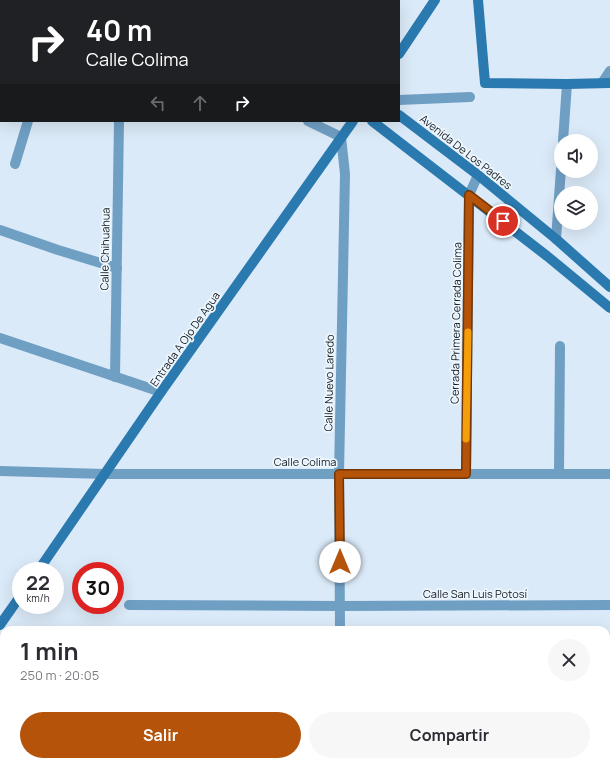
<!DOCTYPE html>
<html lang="es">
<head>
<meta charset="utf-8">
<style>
  body { margin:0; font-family:Manrope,sans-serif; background:#f7f7f7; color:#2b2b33; height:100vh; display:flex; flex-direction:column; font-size:15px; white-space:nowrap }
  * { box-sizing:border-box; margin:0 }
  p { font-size:13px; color:#7c7c81 }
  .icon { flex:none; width:22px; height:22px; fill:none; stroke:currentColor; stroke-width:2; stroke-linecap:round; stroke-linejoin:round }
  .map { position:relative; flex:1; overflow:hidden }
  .details { position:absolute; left:0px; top:626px; width:610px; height:140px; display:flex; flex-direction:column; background:#fff; border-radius:12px 12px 0 0; box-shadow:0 4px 16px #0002 }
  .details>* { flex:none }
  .guide { position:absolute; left:0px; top:0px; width:400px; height:122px; box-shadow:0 4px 16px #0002; background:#202124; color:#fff; overflow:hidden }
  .fabs { position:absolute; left:554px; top:134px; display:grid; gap:8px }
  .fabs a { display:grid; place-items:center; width:44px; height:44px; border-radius:50%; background:#fff; box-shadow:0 4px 16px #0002; font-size:20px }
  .speed { position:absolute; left:12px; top:562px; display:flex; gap:8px; font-size:20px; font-weight:700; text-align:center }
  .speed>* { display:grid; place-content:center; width:52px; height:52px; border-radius:50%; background:#fff; box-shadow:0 4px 16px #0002; line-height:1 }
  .speed small { font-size:10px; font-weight:400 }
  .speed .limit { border:6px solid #d22; background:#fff; color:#111 }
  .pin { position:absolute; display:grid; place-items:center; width:34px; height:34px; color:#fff; margin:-17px; border:2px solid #fff; border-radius:50%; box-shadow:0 1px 4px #0007 }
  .me { position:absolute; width:44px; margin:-22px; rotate:0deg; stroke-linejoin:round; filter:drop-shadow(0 0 3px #0008) }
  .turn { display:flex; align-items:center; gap:14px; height:84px; padding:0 20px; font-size:18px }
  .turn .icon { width:52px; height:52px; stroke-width:2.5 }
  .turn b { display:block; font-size:28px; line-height:34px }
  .lanes { display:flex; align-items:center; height:38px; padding:0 20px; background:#0003; justify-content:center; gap:20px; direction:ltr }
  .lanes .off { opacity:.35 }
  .round { display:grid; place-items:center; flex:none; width:42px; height:42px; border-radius:21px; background:#f7f7f7 }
  .headline { display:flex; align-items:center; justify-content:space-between; height:68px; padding:0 20px }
  h1 { font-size:24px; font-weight:700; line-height:30px }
  .action { display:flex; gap:8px; margin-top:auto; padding:8px 20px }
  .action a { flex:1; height:46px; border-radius:24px; background:#b45309; color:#fff; font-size:16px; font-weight:700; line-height:46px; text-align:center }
  .action a+a { background:#f7f7f7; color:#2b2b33 }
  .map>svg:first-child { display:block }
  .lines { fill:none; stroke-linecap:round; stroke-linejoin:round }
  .street { stroke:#709fc4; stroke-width:10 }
  .secondary { stroke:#2a7ab0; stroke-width:10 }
  .route-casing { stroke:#753606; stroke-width:10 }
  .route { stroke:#b45309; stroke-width:7 }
  .slow { stroke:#f59e0b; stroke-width:7 }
  .labels { text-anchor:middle; stroke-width:3.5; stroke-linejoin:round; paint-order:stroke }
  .street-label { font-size:11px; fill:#171c21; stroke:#edf7ff }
</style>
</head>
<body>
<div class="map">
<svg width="610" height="766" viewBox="0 0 610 766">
  <rect width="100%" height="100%" fill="#dbeaf8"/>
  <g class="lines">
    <g class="street">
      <polyline points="19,1 19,0"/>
      <polyline points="104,1 104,0"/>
      <polyline points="0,83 1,83"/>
      <polyline points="602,83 610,71"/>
      <polyline points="399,100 470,97"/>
      <polyline points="308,121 341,137 345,174 339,474 340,630"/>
      <polyline points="563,141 567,84"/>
      <polyline points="15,164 28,121"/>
      <polyline points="0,230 58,250 117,268"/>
      <polyline points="556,239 561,169"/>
      <polyline points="0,338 161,392"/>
      <polyline points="115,377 119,121"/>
      <polyline points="0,471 105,474 610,474"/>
      <polyline points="559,473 560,346"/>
      <polyline points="466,474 469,195 478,175"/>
      <polyline points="129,605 340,606 610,605"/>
      <polyline points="0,721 4,722"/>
      <polyline points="606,740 610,740"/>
      <polyline points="118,762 118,766"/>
      <polyline points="340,766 340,762"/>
    </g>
    <g class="secondary">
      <polyline points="141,0 143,1"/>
      <polyline points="183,0 185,1"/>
      <polyline points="478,0 485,83 567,84 610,83"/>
      <polyline points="399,54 435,0"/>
      <polyline points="399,115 478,175 556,239 610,287"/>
      <polyline points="372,121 547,256 610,308"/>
      <polyline points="38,571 161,392 353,121"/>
      <polyline points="0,625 21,595"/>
    </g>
  </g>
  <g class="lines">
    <g class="route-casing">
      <polyline id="route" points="340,562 339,474 466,474 469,195 503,221"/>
    </g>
    <use href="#route" class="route"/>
    <polyline class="slow" points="466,439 468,332"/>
  </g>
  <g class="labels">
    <g class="street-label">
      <text transform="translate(466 152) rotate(38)" y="4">Avenida De Los Padres</text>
      <text transform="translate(105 249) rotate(-89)" y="4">Calle Chihuahua</text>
      <text transform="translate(456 323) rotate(-89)" y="4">Cerrada Primera Cerrada Colima</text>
      <text transform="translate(185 339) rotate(-55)" y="4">Entrada A Ojo De Agua</text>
      <text transform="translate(329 383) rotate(-89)" y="4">Calle Nuevo Laredo</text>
      <text x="305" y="466">Calle Colima</text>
      <text x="475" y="598">Calle San Luis Potosí</text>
    </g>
  </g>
</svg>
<div class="fabs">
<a><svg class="icon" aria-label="sound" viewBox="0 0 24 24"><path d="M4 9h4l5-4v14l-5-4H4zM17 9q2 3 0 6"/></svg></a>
<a><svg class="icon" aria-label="layers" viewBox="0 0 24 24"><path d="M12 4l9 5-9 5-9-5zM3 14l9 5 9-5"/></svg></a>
</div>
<div class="speed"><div>22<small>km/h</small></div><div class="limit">30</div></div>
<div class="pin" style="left:503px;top:221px;background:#d93025"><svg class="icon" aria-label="arrive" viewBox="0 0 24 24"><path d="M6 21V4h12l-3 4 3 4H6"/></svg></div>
<svg class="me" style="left:340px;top:562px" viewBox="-20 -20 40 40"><circle r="19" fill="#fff"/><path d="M0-13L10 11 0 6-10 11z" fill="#b45309"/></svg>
<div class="guide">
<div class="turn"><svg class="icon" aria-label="right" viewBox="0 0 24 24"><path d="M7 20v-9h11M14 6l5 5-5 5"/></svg><div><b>40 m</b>Calle Colima</div></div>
<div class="lanes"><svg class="icon off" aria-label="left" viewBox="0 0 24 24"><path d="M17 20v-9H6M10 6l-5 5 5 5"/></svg><svg class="icon off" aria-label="ahead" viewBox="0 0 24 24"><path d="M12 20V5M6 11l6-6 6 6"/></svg><svg class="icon" aria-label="right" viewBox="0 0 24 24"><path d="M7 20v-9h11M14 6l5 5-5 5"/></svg></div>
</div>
<section class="details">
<div class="headline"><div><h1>1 min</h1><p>250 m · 20:05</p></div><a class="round"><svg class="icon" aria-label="close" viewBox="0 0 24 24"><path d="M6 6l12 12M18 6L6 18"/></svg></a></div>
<div class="action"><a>Salir</a><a>Compartir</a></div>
</section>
</div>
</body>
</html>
